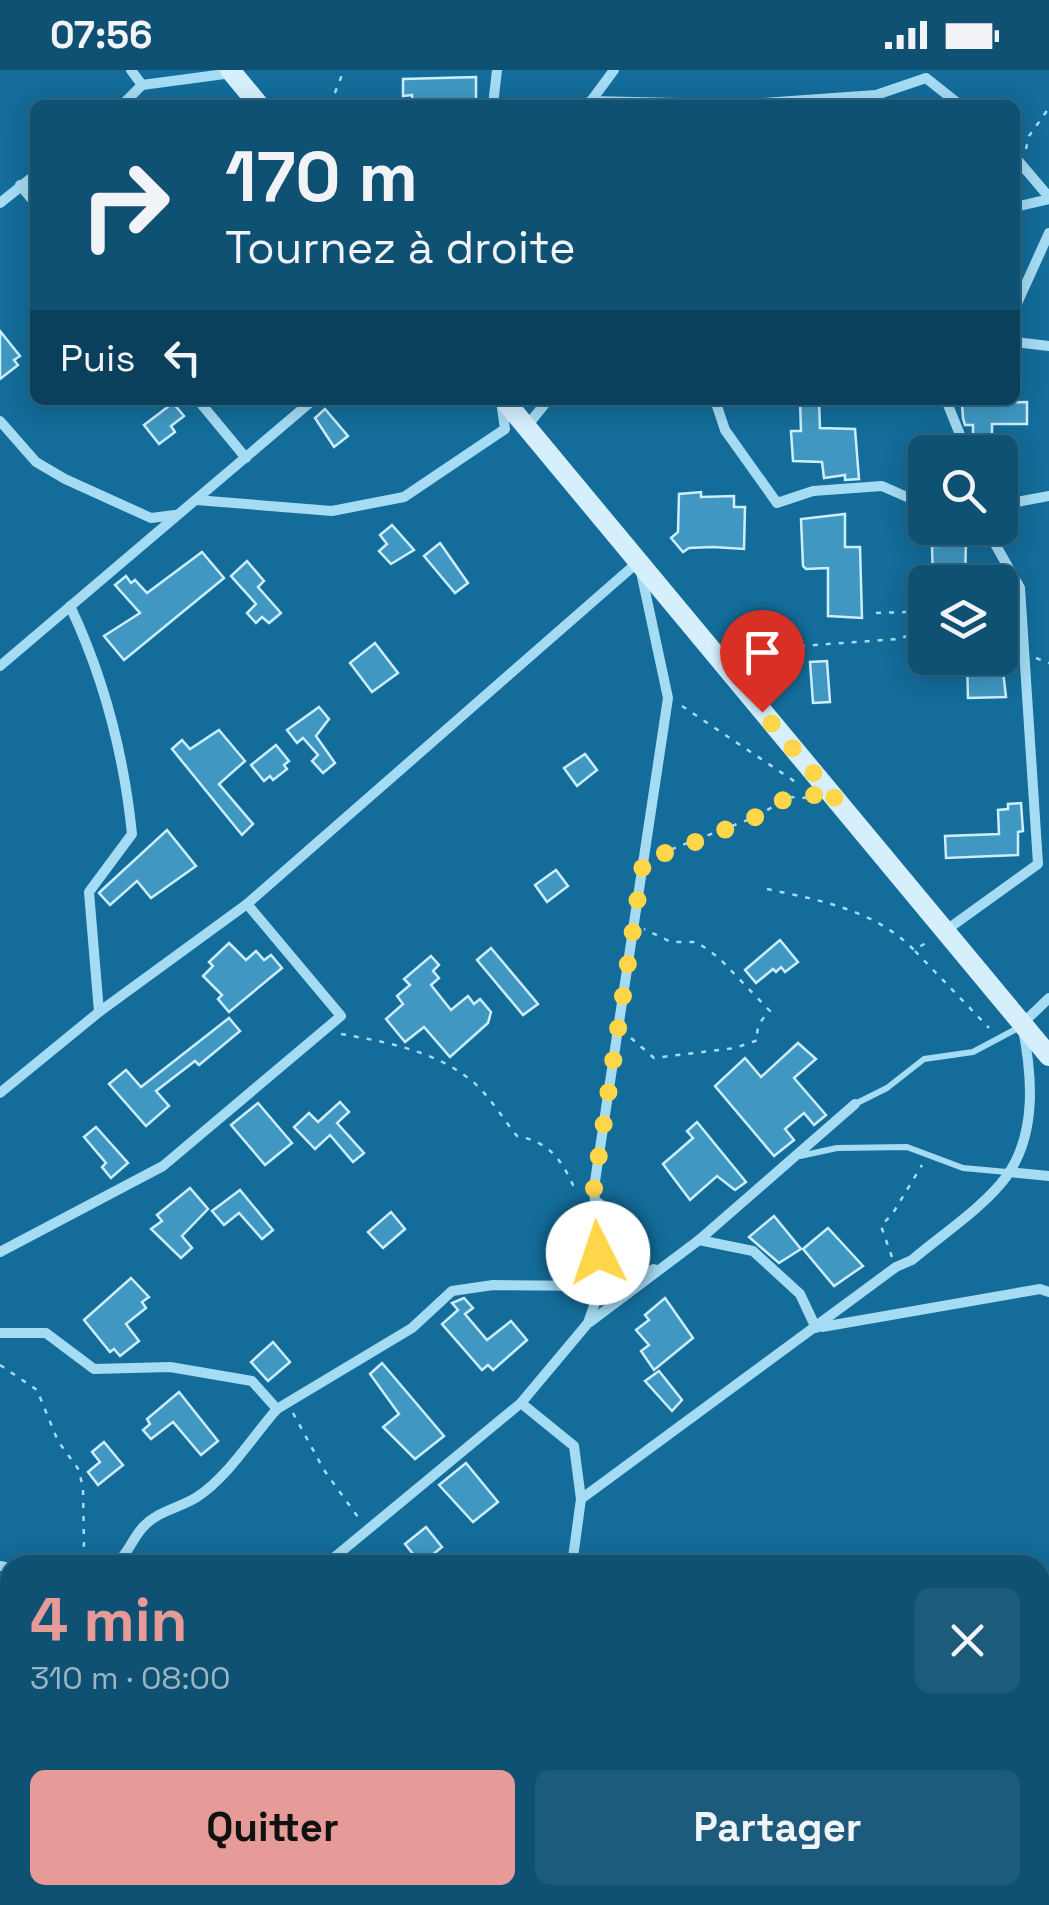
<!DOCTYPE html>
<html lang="fr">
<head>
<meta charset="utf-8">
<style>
  body { margin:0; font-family:"Space Grotesk",sans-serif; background:#1c5b7b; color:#f1f3f6; height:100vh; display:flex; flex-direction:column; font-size:38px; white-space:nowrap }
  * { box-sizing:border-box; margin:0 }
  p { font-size:32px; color:#9bb5c4 }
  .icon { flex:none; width:55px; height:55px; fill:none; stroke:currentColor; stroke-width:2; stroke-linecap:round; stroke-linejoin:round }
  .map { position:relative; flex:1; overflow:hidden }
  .panel { position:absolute; left:0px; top:1485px; width:1050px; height:350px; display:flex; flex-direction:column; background:#0e5173; border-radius:30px 30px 0 0; box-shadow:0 5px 25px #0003,0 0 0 2px #2e6885 }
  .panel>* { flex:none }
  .banner { position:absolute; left:30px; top:30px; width:990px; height:305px; border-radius:15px; box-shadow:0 5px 25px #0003,0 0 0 2px #2e6885; background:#0e5173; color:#f1f3f6; overflow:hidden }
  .fabs { position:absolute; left:908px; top:365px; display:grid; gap:20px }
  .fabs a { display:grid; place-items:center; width:110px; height:110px; border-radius:15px; background:#0e5173; box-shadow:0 5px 25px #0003,0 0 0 2px #2e6885; font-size:50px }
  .pin { position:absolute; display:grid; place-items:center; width:85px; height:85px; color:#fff; margin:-102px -42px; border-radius:50% 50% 50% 0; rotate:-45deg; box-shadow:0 0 10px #0007 }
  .pin .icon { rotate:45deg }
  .me { position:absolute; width:110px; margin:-55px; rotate:356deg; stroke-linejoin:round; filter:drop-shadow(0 0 8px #0008) }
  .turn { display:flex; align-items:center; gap:35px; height:210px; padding:0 30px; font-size:45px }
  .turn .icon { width:130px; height:130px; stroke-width:2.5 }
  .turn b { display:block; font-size:70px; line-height:85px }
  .then { display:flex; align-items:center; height:95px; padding:0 30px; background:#0003; gap:20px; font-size:38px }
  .round { display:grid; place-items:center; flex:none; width:105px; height:105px; border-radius:15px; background:#1c5b7b }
  .summary { display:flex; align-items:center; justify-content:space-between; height:170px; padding:0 30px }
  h1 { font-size:60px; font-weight:600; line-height:75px; color:#e69b98 }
  .action { display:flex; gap:20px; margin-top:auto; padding:20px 30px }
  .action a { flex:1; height:115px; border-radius:15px; background:#e69b98; color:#111; font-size:40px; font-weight:600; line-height:115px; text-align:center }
  .action a+a { background:#1c5b7b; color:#f1f3f6 }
  .status { display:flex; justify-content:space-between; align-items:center; height:70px; padding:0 50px; background:#0e5173; direction:ltr }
  .status svg { height:28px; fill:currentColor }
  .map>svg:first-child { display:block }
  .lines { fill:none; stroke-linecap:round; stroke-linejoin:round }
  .stream { stroke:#97d9f6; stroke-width:5 }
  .building { fill:#4098c2; stroke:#cdeefd; stroke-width:2.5 }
  .path { stroke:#a5dbf3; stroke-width:2.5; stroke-dasharray:5 8; stroke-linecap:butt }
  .lane { stroke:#a5dbf3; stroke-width:6 }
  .street { stroke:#a5dbf3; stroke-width:10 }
  .secondary { stroke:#d5effd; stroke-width:20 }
  .route { stroke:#ffd54a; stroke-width:18; stroke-dasharray:0 32.4 }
</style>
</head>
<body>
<div class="status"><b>07:56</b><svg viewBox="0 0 49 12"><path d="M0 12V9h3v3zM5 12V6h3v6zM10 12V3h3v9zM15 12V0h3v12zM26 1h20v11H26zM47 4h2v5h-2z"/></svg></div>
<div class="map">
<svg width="1049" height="1835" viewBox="0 0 1049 1835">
  <rect width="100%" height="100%" fill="#136c99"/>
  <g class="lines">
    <g class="stream">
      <polyline points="1040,1777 1049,1777"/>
      <polyline points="948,1835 953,1825"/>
    </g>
  </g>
  <g class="building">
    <polygon points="476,7 476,35 413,35 412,25 403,26 403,9"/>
    <polygon points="0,261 20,286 14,290 18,295 0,309"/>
    <polygon points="800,330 819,330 820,358 855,359 859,409 845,410 845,405 824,408 822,392 793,391 791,361 801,361"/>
    <polygon points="1027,332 1027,354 992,354 992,368 973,368 973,355 965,355 963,348 962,334"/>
    <polygon points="173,333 184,346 171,356 175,362 159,374 144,355"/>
    <polygon points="325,339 348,366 334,377 315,348"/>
    <polygon points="701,422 701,427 734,426 734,437 745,437 744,479 713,477 689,478 683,482 671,468 678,462 679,424"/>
    <polygon points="845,444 845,477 860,477 862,548 828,546 828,498 806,499 803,496 801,449"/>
    <polygon points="392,455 414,480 391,494 379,481 387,474 380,465"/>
    <polygon points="939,470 966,471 965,512 933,512 932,476 939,476"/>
    <polygon points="440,473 468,513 455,523 424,486"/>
    <polygon points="202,482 224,508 124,590 104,566 140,543 115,515 126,506 131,513 135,510 147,523"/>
    <polygon points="247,491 264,511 258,517 281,543 269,553 262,547 256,553 247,543 256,534 231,506"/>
    <polygon points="375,573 398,603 372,622 350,593"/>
    <polygon points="967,590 1002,592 1006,627 968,628"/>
    <polygon points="827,591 830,632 813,633 810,592"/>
    <polygon points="319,637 329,649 316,666 335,693 323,703 312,691 318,685 303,668 297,673 287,660"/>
    <polygon points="219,660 245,691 219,714 253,754 242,765 172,679 182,670 190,679"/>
    <polygon points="276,675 289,691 284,695 287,699 273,710 270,706 264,711 251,695"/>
    <polygon points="585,684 597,700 577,716 564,698"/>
    <polygon points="1021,733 1023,761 1018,762 1018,785 946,788 945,766 999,764 998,740 1008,739 1008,734"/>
    <polygon points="167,760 196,796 151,828 137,811 110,835 99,823 102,820"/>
    <polygon points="556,800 568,816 547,832 535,815"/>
    <polygon points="780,870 798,892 785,902 781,897 776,902 773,899 756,913 745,900"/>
    <polygon points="229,873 246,890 256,881 264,890 271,885 282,898 229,942 218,929 222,925 203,906 213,896 209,892"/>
    <polygon points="491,878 538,934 523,945 477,890"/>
    <polygon points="431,886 439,895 433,901 439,908 431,915 451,940 468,926 474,934 480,929 491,942 488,953 450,987 424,957 405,972 386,949 403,934 397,926 410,915 404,909"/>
    <polygon points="229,948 240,961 199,995 195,991 156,1021 169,1036 146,1056 109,1014 126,1000 141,1017"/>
    <polygon points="798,973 816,989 794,1008 826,1045 814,1055 804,1043 785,1059 794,1070 774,1086 715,1016 745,988 761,1007"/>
    <polygon points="340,1032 349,1042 337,1053 364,1083 353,1092 330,1065 315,1079 294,1057 309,1043 318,1052"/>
    <polygon points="258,1033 292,1073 265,1095 231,1055"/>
    <polygon points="697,1052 746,1112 735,1120 717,1106 690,1130 663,1094 693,1068 687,1061"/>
    <polygon points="96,1057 128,1093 111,1108 102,1097 106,1093 84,1067"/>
    <polygon points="190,1118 208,1139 182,1166 192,1178 181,1188 151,1159 162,1151 157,1145"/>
    <polygon points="240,1120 273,1160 262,1169 239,1143 224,1155 212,1141"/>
    <polygon points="391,1142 405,1159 383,1178 368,1162"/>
    <polygon points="774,1146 801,1179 779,1193 749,1167"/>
    <polygon points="828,1158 863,1196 834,1216 803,1179"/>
    <polygon points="131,1208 149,1227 142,1232 146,1238 126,1254 139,1271 120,1286 114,1279 110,1282 84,1250"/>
    <polygon points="464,1228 473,1238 465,1244 487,1270 511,1251 527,1270 493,1300 488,1295 482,1300 442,1254 458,1240 452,1233"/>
    <polygon points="665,1228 693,1268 654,1300 641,1281 649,1275 636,1260 649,1250 645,1245"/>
    <polygon points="273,1272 290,1292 268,1311 251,1292"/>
    <polygon points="382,1293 444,1366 415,1389 383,1357 399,1344 370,1304"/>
    <polygon points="659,1301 682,1330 672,1341 645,1311"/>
    <polygon points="179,1322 218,1371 201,1385 173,1352 151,1369 143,1360 150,1354 147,1349"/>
    <polygon points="104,1372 123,1395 98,1415 88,1402 100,1392 92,1382"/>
    <polygon points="466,1393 498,1432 473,1452 439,1415"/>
    <polygon points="426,1457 442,1477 421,1494 405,1474"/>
  </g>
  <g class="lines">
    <g class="path">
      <polyline points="330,35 344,0"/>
      <polyline points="1026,79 1029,66 1049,38"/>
      <polyline points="988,512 989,493"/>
      <polyline points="876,543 908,542 925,551"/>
      <polyline points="1000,565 1011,579"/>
      <polyline points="1036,588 1049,593"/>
      <polyline points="759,605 779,600 801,576 898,569 925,560"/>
      <polyline points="682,636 800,715"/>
      <polyline points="659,784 758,746 788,727 808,728"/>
      <path d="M767 819C819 830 875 840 914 880L931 870"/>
      <polyline points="915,881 989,958"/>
      <path d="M341 964C387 972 435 981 472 1011 489 1025 503 1049 517 1066 548 1072 560 1087 573 1115L581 1116"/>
      <path d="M631 968 654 988 735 978 758 970C755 957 761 950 770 941L719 888 697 872H671L644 859"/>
      <polyline points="892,1187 881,1156 893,1143 922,1095"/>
      <polyline points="0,1295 37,1320 58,1371 79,1400 83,1419 84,1475 76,1495"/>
      <polyline points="293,1343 324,1400 360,1450"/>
    </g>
    <g class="lane">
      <polyline points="855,1034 887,1018 924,989 973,982 1018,958"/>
      <polyline points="800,1086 837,1078 907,1077 963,1098 1007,1102"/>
    </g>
    <g class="street">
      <polyline points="142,15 232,3"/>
      <polyline points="591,31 763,35"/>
      <polyline points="763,33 876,25 926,8 960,35"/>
      <polyline points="122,35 142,15 131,0"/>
      <polyline points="493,35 497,0"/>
      <polyline points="582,35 591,31 614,0"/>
      <polyline points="1015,87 1049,127"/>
      <polyline points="20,115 35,133"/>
      <polyline points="0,133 35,105"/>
      <polyline points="1015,137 1049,129"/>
      <polyline points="1015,238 1049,163"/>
      <polyline points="1015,272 1049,276"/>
      <polyline points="198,330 246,388"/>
      <polyline points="715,330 725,360 777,433 813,421 882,416 925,435"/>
      <polyline points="946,330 967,382"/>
      <polyline points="0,351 36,392 65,409 151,448 175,445"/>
      <polyline points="527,356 548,330"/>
      <polyline points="196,430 332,441 404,427 505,359 501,331"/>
      <polyline points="1000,435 1049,426"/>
      <path d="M70 536C104 608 124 686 132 764L89 822 99 942"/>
      <polyline points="0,596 313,330"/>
      <polyline points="945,861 1038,794 1020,518 986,458"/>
      <polyline points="0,1023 99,942 247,834 638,492"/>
      <polyline points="1009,1102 1049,1106"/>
      <polyline points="599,1133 617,1186 646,1202 654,1199"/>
      <polyline points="699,1170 753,1181 800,1224 816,1258"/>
      <polyline points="0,1182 163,1096 341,946 247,834"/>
      <polyline points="590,1252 699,1170 855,1034"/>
      <polyline points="822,1257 1040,1219 1049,1222"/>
      <polyline points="0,1263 46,1263 94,1299 170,1297 252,1311 277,1339 412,1258 452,1221 493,1215 601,1216"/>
      <polyline points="521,1333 588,1253 601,1216 594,1118 668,628 641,502"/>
      <path d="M115 1495C128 1484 132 1469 143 1457 159 1440 178 1439 197 1427 228 1407 252 1367 277 1339"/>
      <polyline points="325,1495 521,1333 574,1376 581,1429"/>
      <path d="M572 1495 581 1429 896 1197 912 1190C940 1166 985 1136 1006 1107 1038 1063 1032 1003 1022 954L1049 928"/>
      <polyline points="0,1496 10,1498"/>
      <polyline points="0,1520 10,1534"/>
      <polyline points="0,1717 10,1713"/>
      <polyline points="0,1766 10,1777"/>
      <polyline points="50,1825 58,1835"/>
      <polyline points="527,1835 528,1825"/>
    </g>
    <g class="secondary">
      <polyline points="230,0 259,35"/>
      <polyline points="504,330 1049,986"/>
    </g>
  </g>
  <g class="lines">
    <polyline class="route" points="598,1183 594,1118 644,787 671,782 758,746 788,727 828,724 838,732 762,642"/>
  </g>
</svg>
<div class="fabs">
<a><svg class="icon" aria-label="search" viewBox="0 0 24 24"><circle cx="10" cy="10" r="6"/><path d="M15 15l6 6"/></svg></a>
<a><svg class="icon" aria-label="layers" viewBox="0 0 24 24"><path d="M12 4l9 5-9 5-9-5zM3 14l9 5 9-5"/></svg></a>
</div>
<div class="pin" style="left:762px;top:642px;background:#d93025"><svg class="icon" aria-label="arrive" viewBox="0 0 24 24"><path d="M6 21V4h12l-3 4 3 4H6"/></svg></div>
<svg class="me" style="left:598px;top:1183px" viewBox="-20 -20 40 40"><circle r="19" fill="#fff"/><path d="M0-13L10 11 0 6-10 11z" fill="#ffd54a"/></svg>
<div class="banner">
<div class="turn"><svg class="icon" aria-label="right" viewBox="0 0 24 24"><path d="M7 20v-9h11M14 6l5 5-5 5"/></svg><div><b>170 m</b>Tournez à droite</div></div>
<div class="then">Puis<svg class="icon" aria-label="left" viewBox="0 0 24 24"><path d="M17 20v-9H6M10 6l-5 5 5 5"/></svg></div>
</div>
<section class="panel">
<div class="summary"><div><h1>4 min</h1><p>310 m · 08:00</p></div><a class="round"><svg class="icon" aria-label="close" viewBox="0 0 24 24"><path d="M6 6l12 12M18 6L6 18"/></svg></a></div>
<div class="action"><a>Quitter</a><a>Partager</a></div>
</section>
</div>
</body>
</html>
